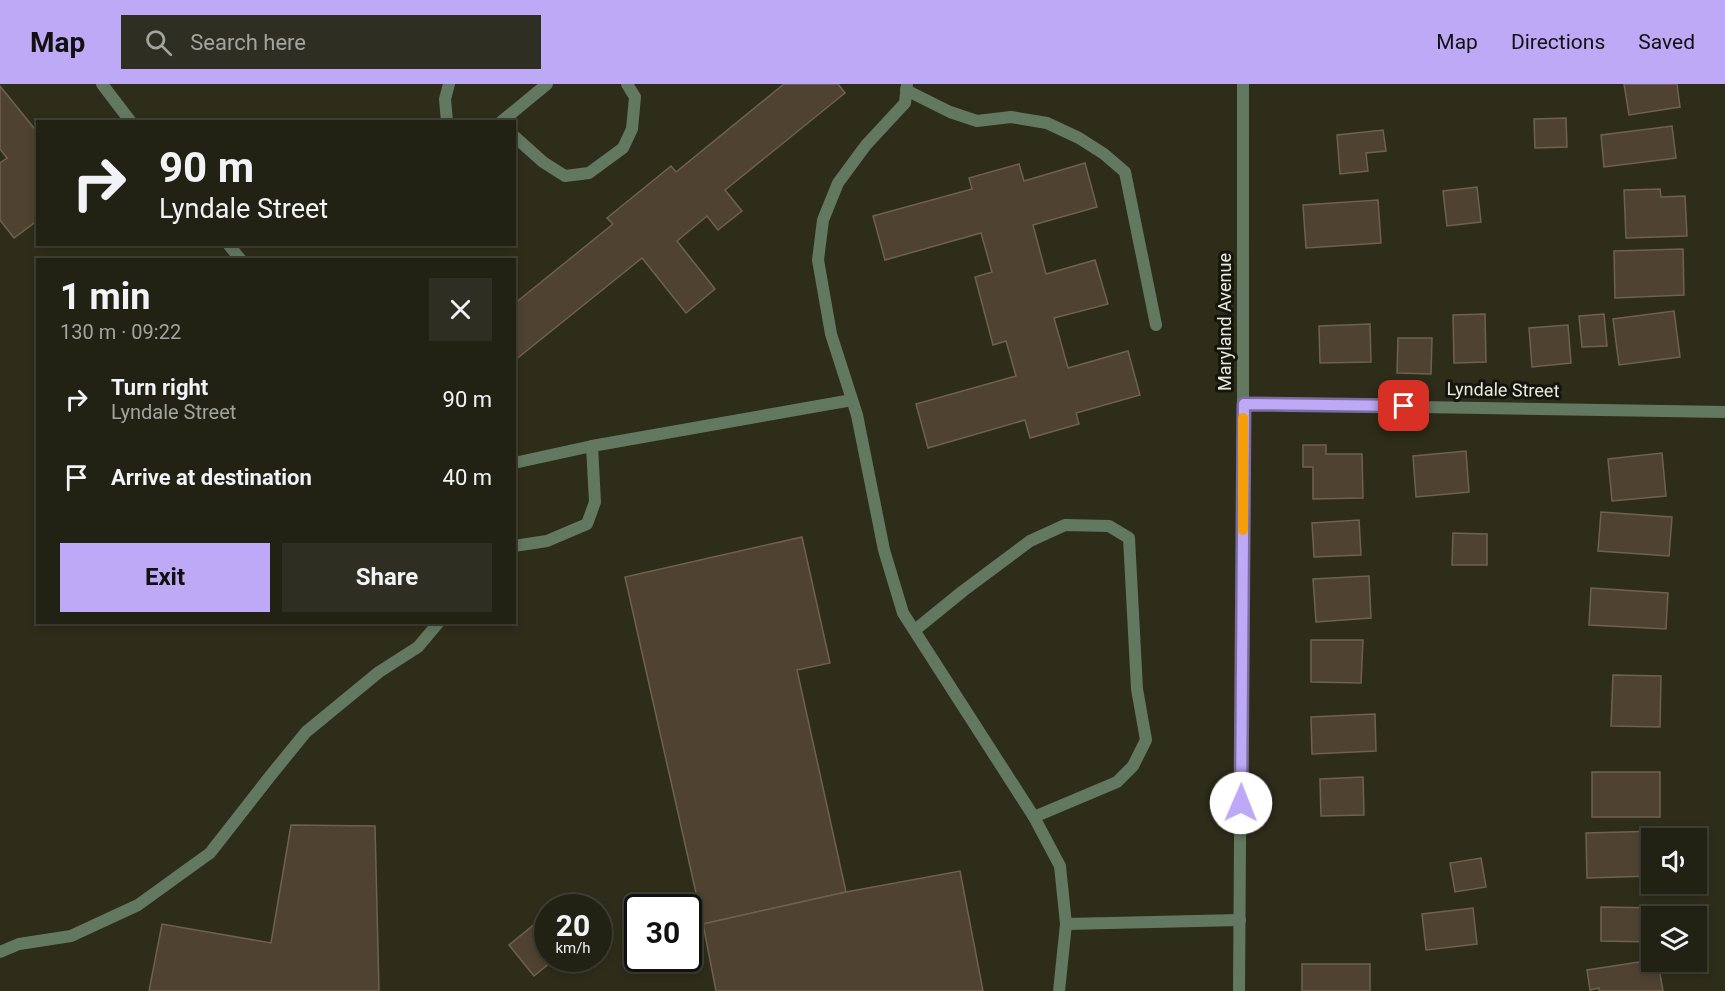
<!DOCTYPE html>
<html lang="en">
<head>
<meta charset="utf-8">
<style>
  body { margin:0; font-family:Roboto,sans-serif; background:#2e2f22; color:#f1f3f6; height:100vh; display:flex; flex-direction:column; font-size:22px; white-space:nowrap }
  * { box-sizing:border-box; margin:0 }
  p { font-size:20px; color:#a2a4a0 }
  .icon { flex:none; width:33px; height:33px; fill:none; stroke:currentColor; stroke-width:2; stroke-linecap:round; stroke-linejoin:round }
  .map { position:relative; flex:1; overflow:hidden }
  .panel { position:absolute; left:36px; top:174px; width:480px; height:366px; display:flex; flex-direction:column; background:#222214; border-radius:0px; box-shadow:0 3px 9px #0003,0 0 0 2px #3f3f34 }
  .panel>* { flex:none }
  .guide { position:absolute; left:36px; top:36px; width:480px; height:126px; border-radius:0px; box-shadow:0 3px 9px #0003,0 0 0 2px #3f3f34; background:#222214; color:#f1f3f6; overflow:hidden }
  .fabs { position:absolute; left:1641px; top:744px; display:grid; gap:12px }
  .fabs a { display:grid; place-items:center; width:66px; height:66px; border-radius:0px; background:#222214; box-shadow:0 3px 9px #0003,0 0 0 2px #3f3f34; font-size:30px }
  .speed { position:absolute; left:534px; top:810px; display:flex; gap:12px; font-size:30px; font-weight:700; text-align:center }
  .speed>* { display:grid; place-content:center; width:78px; height:78px; border-radius:50%; background:#222214; box-shadow:0 3px 9px #0003,0 0 0 2px #3f3f34; line-height:1 }
  .speed small { font-size:15px; font-weight:400 }
  .speed .limit { border:3px solid #111; border-radius:9px; background:#fff; color:#111 }
  .pin { position:absolute; display:grid; place-items:center; width:51px; height:51px; color:#fff; margin:-26px; border-radius:12px; box-shadow:0 3px 9px #0006 }
  .me { position:absolute; width:66px; margin:-33px; rotate:1deg; stroke-linejoin:round; filter:drop-shadow(0 0 4px #0008) }
  .turn { display:flex; align-items:center; gap:21px; height:126px; padding:0 24px; font-size:27px }
  .turn .icon { width:78px; height:78px; stroke-width:2.5 }
  .turn b { display:block; font-size:42px; line-height:51px }
  .round { display:grid; place-items:center; flex:none; width:63px; height:63px; border-radius:0px; background:#2e2f22 }
  .head { display:flex; align-items:center; justify-content:space-between; height:102px; padding:0 24px }
  h1 { font-size:36px; font-weight:700; line-height:45px }
  .primary-button { display:flex; gap:12px; margin-top:auto; padding:12px 24px }
  .primary-button a { flex:1; height:69px; border-radius:0px; background:#bda9f5; color:#111; font-size:24px; font-weight:700; line-height:69px; text-align:center }
  .primary-button a+a { background:#2e2f22; color:#f1f3f6 }
  ul { padding:0; list-style:none }
  li { display:flex; align-items:center; gap:18px; height:78px; padding:0 24px }
  li div { flex:1 }
  li b { display:block; font-size:22px }
  li em { font-style:normal }
  header { display:flex; align-items:center; gap:36px; box-sizing:border-box; height:84px; padding:0 30px; background:#bda9f5; color:#111 }
  header strong { font-size:28px }
  nav { display:flex; gap:33px; margin-inline-start:auto; font-size:21px }
  .search { width:420px; height:54px; background:#2e2f22; display:flex; align-items:center; gap:15px; box-sizing:border-box; padding:0 21px; border-radius:0px; color:#a2a4a0; font-size:22px }
  .map>svg:first-child { display:block }
  .building { fill:#4f4231; stroke:#6f614f; stroke-width:1.5 }
  .lines { fill:none; stroke-linecap:round; stroke-linejoin:round }
  .service { stroke:#637860; stroke-width:12 }
  .minor { stroke:#637860; stroke-width:12 }
  .route-casing { stroke:#7b6e9f; stroke-width:15 }
  .route { stroke:#bda9f5; stroke-width:10 }
  .slow { stroke:#f59e0b; stroke-width:10 }
  .labels { text-anchor:middle; stroke-width:6; stroke-linejoin:round; paint-order:stroke }
  .street-label { font-size:18px; fill:#e9e9dd; stroke:#15150d }
</style>
</head>
<body>
<header>
<strong>Map</strong>
<div class="search"><svg class="icon" aria-label="search" viewBox="0 0 24 24"><circle cx="10" cy="10" r="6"/><path d="M15 15l6 6"/></svg>Search here</div>
<nav><a>Map</a><a>Directions</a><a>Saved</a></nav>
</header>
<div class="map">
<svg width="1725" height="907" viewBox="0 0 1725 907">
  <rect width="100%" height="100%" fill="#2e2d1a"/>
  <g class="building">
    <polygon points="784,0 838,0 845,9 725,106 742,127 718,146 707,132 677,157 715,205 686,229 642,174 514,277 514,220 613,140 607,134 671,82 676,88"/>
    <polygon points="1624,0 1677,0 1680,23 1629,31"/>
    <polygon points="0,2 38,49 38,136 14,154 0,136 0,79 7,74 0,65"/>
    <polygon points="1566,34 1567,63 1535,64 1534,35"/>
    <polygon points="1672,42 1676,74 1604,83 1601,51"/>
    <polygon points="1383,46 1386,67 1366,69 1368,87 1340,90 1337,51"/>
    <polygon points="1085,79 1097,123 1033,141 1046,190 1095,176 1108,220 1054,234 1068,284 1128,267 1140,311 1076,329 1079,340 1030,354 1025,336 928,364 916,320 1016,292 1006,257 993,261 975,193 992,188 981,149 885,176 873,132 972,105 969,94 1019,80 1024,97"/>
    <polygon points="1477,103 1481,138 1447,142 1443,107"/>
    <polygon points="1660,105 1661,113 1685,112 1687,152 1626,154 1624,106"/>
    <polygon points="1378,116 1381,159 1306,164 1303,121"/>
    <polygon points="1683,165 1684,211 1615,214 1614,167"/>
    <polygon points="1674,227 1680,273 1619,281 1613,235"/>
    <polygon points="1485,230 1486,278 1454,279 1453,231"/>
    <polygon points="1604,230 1607,262 1582,263 1579,232"/>
    <polygon points="1370,240 1371,278 1320,279 1319,242"/>
    <polygon points="1568,241 1571,279 1532,283 1529,244"/>
    <polygon points="1398,254 1432,254 1431,290 1397,289"/>
    <polygon points="1303,361 1326,361 1326,370 1362,370 1363,414 1313,415 1313,383 1303,383"/>
    <polygon points="1466,367 1469,408 1416,413 1413,372"/>
    <polygon points="1662,369 1666,412 1612,417 1608,375"/>
    <polygon points="1601,428 1672,433 1669,472 1598,467"/>
    <polygon points="1359,436 1361,471 1314,473 1312,439"/>
    <polygon points="1453,449 1487,450 1487,481 1452,481"/>
    <polygon points="802,453 830,579 797,586 846,808 703,840 625,493"/>
    <polygon points="1369,492 1371,534 1316,538 1313,495"/>
    <polygon points="1591,504 1668,509 1666,545 1589,541"/>
    <polygon points="1311,556 1363,556 1361,599 1311,598"/>
    <polygon points="1613,591 1661,592 1660,643 1611,642"/>
    <polygon points="1375,630 1376,667 1312,670 1311,633"/>
    <rect x="1592" y="688" width="68" height="45"/>
    <polygon points="1363,693 1364,731 1321,732 1320,695"/>
    <polygon points="291,741 375,742 379,907 149,907 162,840 271,859"/>
    <polygon points="1659,747 1659,754 1652,754 1652,792 1587,794 1586,749"/>
    <polygon points="1481,774 1486,803 1455,808 1450,779"/>
    <polygon points="960,787 983,907 716,907 703,840 846,808"/>
    <polygon points="1601,823 1661,824 1661,832 1652,832 1652,858 1601,857"/>
    <polygon points="1473,824 1477,860 1426,866 1422,830"/>
    <polygon points="541,835 548,843 548,874 556,874 534,892 509,861"/>
    <polygon points="1652,876 1652,878 1658,878 1663,907 1599,907 1599,904 1590,906 1587,886"/>
    <rect x="1302" y="880" width="68" height="27"/>
  </g>
  <g class="lines">
    <g class="service">
      <polyline points="102,0 131,38"/>
      <polyline points="907,0 905,19 866,61 838,99 823,136 818,176 831,250 857,331 884,466 903,529 1034,733 1060,782 1066,840 1059,907"/>
      <polyline points="906,6 950,28 977,37 1011,33 1047,39 1079,54 1104,70 1125,88 1156,241"/>
      <polyline points="447,38 445,15 449,0"/>
      <polyline points="501,38 547,0"/>
      <polyline points="514,52 543,78 565,92 589,89 623,64 632,45 635,13 627,0"/>
      <polyline points="228,160 241,176"/>
      <polyline points="514,379 592,362 852,316"/>
      <polyline points="514,462 547,457 587,440 595,418 592,362"/>
      <polyline points="915,546 963,507 1030,457 1065,441 1109,442 1129,454 1137,605 1146,656 1133,682 1117,698 1034,733"/>
      <polyline points="1066,840 1240,836"/>
      <polyline points="0,868 19,860 71,852 138,821 210,769 271,691 306,648 379,588 418,563 439,538"/>
    </g>
    <g class="minor">
      <polyline points="1243,320 1725,328"/>
      <polyline points="1239,907 1243,320 1243,0"/>
    </g>
  </g>
  <g class="lines">
    <g class="route-casing">
      <polyline id="route" points="1241,719 1244,320 1404,322"/>
    </g>
    <use href="#route" class="route"/>
    <polyline class="slow" points="1243,446 1243,334"/>
  </g>
  <g class="labels">
    <g class="street-label">
      <text transform="translate(1225 238) rotate(-90)" y="6">Maryland Avenue</text>
      <text transform="translate(1503 306) rotate(1)" y="6">Lyndale Street</text>
    </g>
  </g>
</svg>
<div class="fabs">
<a><svg class="icon" aria-label="sound" viewBox="0 0 24 24"><path d="M4 9h4l5-4v14l-5-4H4zM17 9q2 3 0 6"/></svg></a>
<a><svg class="icon" aria-label="layers" viewBox="0 0 24 24"><path d="M12 4l9 5-9 5-9-5zM3 14l9 5 9-5"/></svg></a>
</div>
<div class="speed"><div>20<small>km/h</small></div><div class="limit">30</div></div>
<div class="pin" style="left:1404px;top:322px;background:#d93025"><svg class="icon" aria-label="arrive" viewBox="0 0 24 24"><path d="M6 21V4h12l-3 4 3 4H6"/></svg></div>
<svg class="me" style="left:1241px;top:719px" viewBox="-20 -20 40 40"><circle r="19" fill="#fff"/><path d="M0-13L10 11 0 6-10 11z" fill="#bda9f5"/></svg>
<div class="guide">
<div class="turn"><svg class="icon" aria-label="right" viewBox="0 0 24 24"><path d="M7 20v-9h11M14 6l5 5-5 5"/></svg><div><b>90 m</b>Lyndale Street</div></div>
</div>
<section class="panel">
<div class="head"><div><h1>1 min</h1><p>130 m · 09:22</p></div><a class="round"><svg class="icon" aria-label="close" viewBox="0 0 24 24"><path d="M6 6l12 12M18 6L6 18"/></svg></a></div>
<ul>
<li><svg class="icon" aria-label="right" viewBox="0 0 24 24"><path d="M7 20v-9h11M14 6l5 5-5 5"/></svg><div><b>Turn right</b><p>Lyndale Street</p></div><em>90 m</em></li>
<li><svg class="icon" aria-label="arrive" viewBox="0 0 24 24"><path d="M6 21V4h12l-3 4 3 4H6"/></svg><div><b>Arrive at destination</b></div><em>40 m</em></li>
</ul>
<div class="primary-button"><a>Exit</a><a>Share</a></div>
</section>
</div>
</body>
</html>
